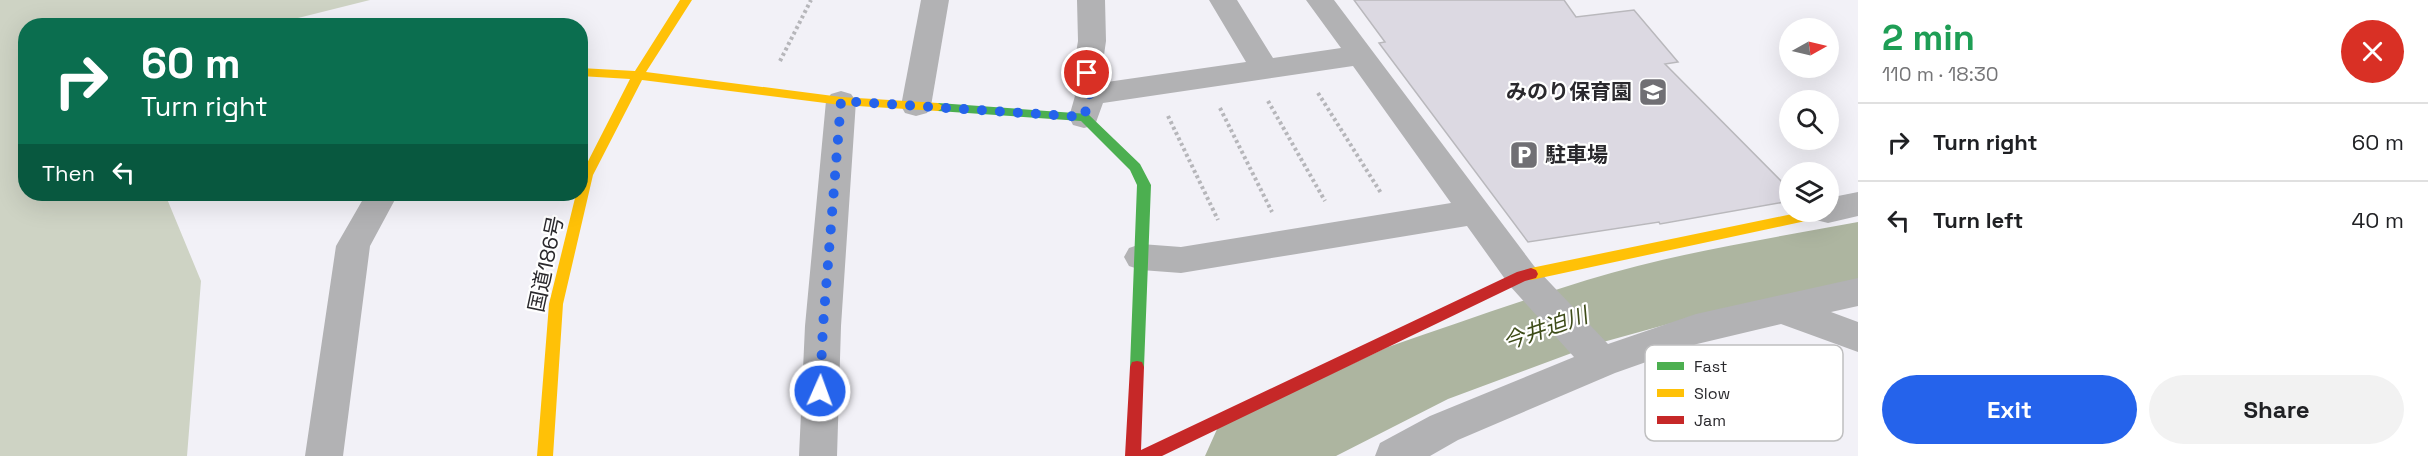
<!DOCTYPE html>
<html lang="en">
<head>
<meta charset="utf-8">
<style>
  body { margin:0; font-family:"Space Grotesk","Noto Sans JP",sans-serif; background:#f2f2f2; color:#202124; height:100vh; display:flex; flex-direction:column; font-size:22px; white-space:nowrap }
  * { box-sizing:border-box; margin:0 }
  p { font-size:20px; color:#757577 }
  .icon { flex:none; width:33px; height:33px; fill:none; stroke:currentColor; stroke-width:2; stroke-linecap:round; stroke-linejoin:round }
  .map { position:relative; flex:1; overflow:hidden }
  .side { display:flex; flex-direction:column; background:#fff; width:570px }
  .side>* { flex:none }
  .hud { position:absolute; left:18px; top:18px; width:570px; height:183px; border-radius:24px; box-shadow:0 6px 24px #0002; background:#0b6e4f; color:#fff; overflow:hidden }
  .needle { width:39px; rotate:82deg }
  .controls { position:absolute; left:1779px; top:18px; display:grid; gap:12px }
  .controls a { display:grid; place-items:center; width:60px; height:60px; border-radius:50%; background:#fff; box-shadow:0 6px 24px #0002; font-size:30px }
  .pin { position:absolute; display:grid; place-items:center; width:51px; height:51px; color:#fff; margin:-26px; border:3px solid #fff; border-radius:50%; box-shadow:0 2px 6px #0007 }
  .me { position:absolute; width:66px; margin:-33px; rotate:2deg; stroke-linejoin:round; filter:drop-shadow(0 0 4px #0008) }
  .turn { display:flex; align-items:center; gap:21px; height:126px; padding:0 24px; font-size:27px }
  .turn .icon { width:78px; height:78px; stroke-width:2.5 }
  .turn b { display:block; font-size:42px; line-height:51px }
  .then { display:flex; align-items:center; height:57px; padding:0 24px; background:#0003; gap:12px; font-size:22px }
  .round { display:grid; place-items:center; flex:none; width:63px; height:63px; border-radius:32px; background:#f2f2f2 }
  .summary { display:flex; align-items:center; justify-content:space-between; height:102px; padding:0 24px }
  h1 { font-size:36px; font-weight:800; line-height:45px; color:#1e9e55 }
  .button { display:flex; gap:12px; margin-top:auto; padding:12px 24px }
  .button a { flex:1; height:69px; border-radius:36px; background:#2563eb; color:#fff; font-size:24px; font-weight:800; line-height:69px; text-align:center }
  .button a+a { background:#f2f2f2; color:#202124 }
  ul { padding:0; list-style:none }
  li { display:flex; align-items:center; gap:18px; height:78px; padding:0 24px; border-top:2px solid #e0e0e0 }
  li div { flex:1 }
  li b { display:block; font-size:22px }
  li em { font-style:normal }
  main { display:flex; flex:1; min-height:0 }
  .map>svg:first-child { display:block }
  .forest { fill:#ced3c4 }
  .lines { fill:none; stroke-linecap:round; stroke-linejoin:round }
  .river { fill:#adb5a0; fill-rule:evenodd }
  .building { fill:#dcd9e2; stroke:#b9b8bc; stroke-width:1.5 }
  .path { stroke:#b6b6ba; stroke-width:4; stroke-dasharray:3 3; stroke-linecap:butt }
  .street { fill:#b2b2b4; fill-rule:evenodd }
  .fast { fill:#4caf50; fill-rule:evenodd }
  .slow { fill:#ffc107; fill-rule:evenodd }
  .jam { fill:#c62828; fill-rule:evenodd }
  .route { stroke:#2563eb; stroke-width:10; stroke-dasharray:0 18 }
  .labels { text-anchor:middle; stroke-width:4.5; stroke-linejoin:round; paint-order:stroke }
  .poi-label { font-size:21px; font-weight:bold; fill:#2a292d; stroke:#fff; text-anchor:end }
  .street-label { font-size:21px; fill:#2a292d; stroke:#fff }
  .water-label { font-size:22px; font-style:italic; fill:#3e4c19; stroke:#fff }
  .key { fill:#fff; stroke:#bfbfc0; stroke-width:1.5 }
  .key-label { font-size:16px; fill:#2a292d }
</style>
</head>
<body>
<main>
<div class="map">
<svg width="1858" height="456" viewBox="0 0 1858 456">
  <rect width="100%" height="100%" fill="#f2f1f7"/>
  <polygon class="forest" points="0,0 370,0 290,20 282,25 26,26 26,194 165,194 201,281 187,456 0,456"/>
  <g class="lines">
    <path class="river" d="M1858 222V282L1690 318 1596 344 1448 399 1336 456H1205L1218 427 1388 347C1454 324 1520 301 1587 280 1675 253 1767 239 1858 222Z"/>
  </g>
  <polygon class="building" points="1354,0 1564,0 1576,17 1634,10 1678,62 1665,64 1790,190 1790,201 1660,224 1659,222 1528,242 1379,43 1385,42"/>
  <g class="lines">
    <g class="path">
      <polyline points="780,61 811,0"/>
      <polyline points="1318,93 1381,193"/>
      <polyline points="1268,101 1325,201"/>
      <polyline points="1220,108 1272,212"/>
      <polyline points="1168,116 1218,220"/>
    </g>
    <g class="street">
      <polygon points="921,0 949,0 931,106 927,113 916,116 905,113 901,106"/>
      <polygon points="1077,0 1105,0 1106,41 1100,83 1246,62 1209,0 1237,0 1273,58 1341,48 1306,0 1334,0 1534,266 1608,344 1696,314 1858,278 1858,306 1831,312 1858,322 1858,352 1781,324 1697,344 1615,373 1458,440 1430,456 1375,456 1380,443 1430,416 1574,357 1510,286 1467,226 1181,273 1141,270 1129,266 1124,257 1129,248 1141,244 1181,247 1451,203 1353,66 1103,103 1095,125 1084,128 1073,125 1069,117 1075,96 1070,89 1078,41"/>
      <polygon points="841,91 851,94 856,101 841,326 837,456 799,456 805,326 826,101 831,94"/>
      <polygon points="1858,192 1858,216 1828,223 1816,220 1812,212 1828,212 1828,198"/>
      <polygon points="366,194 398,194 370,246 343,456 305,456 336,246"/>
    </g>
    <polygon class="fast" points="938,103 1088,114 1140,164 1151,185 1144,367 1142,372 1137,373 1132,372 1130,367 1137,185 1130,170 1081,121 938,111 932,107"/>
    <g class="slow">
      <polygon points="680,0 692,0 646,72 841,97 938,103 944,107 938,111 841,105 642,80 593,175 563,304 553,456 537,456 549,304 576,194 580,194 581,175 630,79 580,76 580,68 635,71"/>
      <polygon points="1828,208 1831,212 1824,217 1531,280 1526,278 1524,274 1526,270 1531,268 1802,212 1828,212"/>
    </g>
    <polygon class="jam" points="1531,268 1536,270 1538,274 1536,278 1525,281 1162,456 1125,456 1130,367 1132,362 1137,361 1142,362 1144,367 1141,450 1517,272"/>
  </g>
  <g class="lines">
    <polyline class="route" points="820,391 823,326 841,101 1084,117 1090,95 1085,89 1087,73"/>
  </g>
  <defs>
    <g id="school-square" transform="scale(1.5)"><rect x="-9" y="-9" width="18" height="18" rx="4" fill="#706f74" stroke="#fff"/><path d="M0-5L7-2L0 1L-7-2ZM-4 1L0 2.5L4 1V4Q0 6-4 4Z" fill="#fff"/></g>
    <g id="parking-square" transform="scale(1.5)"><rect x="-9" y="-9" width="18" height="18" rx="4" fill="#706f74" stroke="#fff"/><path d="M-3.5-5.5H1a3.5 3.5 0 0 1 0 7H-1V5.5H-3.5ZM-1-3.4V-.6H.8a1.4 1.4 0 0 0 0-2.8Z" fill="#fff"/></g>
  </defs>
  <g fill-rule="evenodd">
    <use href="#school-square" x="1653" y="92"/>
    <use href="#parking-square" x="1524" y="155"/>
  </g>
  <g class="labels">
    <g class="poi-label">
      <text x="1632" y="99">みのり保育園</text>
      <text x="1545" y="162" text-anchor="start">駐車場</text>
    </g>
    <g class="street-label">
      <text transform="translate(546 264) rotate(-78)" y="7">国道186号</text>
    </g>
    <g class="water-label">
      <text transform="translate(1545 328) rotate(-19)" y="8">今井迫川</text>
    </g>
  </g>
  <rect x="1645" y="345" width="198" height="96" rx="9" class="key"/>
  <rect x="1657" y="362" width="27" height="8" fill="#4caf50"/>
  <rect x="1657" y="389" width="27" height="8" fill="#ffc107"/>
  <rect x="1657" y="416" width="27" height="8" fill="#c62828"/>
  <g class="key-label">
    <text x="1694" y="372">Fast</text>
    <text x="1694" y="399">Slow</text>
    <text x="1694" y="426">Jam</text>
  </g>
</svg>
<div class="controls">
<a><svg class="needle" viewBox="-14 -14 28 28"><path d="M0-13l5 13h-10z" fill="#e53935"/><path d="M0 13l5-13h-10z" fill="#757577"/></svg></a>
<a><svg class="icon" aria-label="search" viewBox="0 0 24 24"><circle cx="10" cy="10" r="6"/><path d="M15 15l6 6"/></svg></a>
<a><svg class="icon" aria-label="layers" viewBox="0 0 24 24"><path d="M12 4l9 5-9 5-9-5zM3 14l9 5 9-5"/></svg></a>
</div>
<div class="pin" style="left:1087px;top:73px;background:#d93025"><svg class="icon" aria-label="arrive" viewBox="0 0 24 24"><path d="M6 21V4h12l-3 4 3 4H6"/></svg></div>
<svg class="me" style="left:820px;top:391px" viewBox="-20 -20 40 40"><circle r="17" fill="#2563eb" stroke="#fff" stroke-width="3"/><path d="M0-11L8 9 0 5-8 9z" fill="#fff"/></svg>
<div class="hud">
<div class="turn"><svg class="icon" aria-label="right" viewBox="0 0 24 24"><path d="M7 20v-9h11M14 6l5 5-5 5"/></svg><div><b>60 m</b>Turn right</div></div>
<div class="then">Then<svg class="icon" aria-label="left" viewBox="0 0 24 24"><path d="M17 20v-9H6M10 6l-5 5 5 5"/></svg></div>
</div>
</div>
<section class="side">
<div class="summary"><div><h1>2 min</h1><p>110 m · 18:30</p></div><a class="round" style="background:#d93025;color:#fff"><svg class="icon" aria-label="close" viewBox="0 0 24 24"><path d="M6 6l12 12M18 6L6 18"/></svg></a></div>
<ul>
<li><svg class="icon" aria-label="right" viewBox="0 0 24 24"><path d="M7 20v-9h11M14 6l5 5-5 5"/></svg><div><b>Turn right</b></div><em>60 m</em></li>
<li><svg class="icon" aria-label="left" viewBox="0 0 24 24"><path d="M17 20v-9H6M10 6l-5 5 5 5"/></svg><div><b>Turn left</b></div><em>40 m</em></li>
</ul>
<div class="button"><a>Exit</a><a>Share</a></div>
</section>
</main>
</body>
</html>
